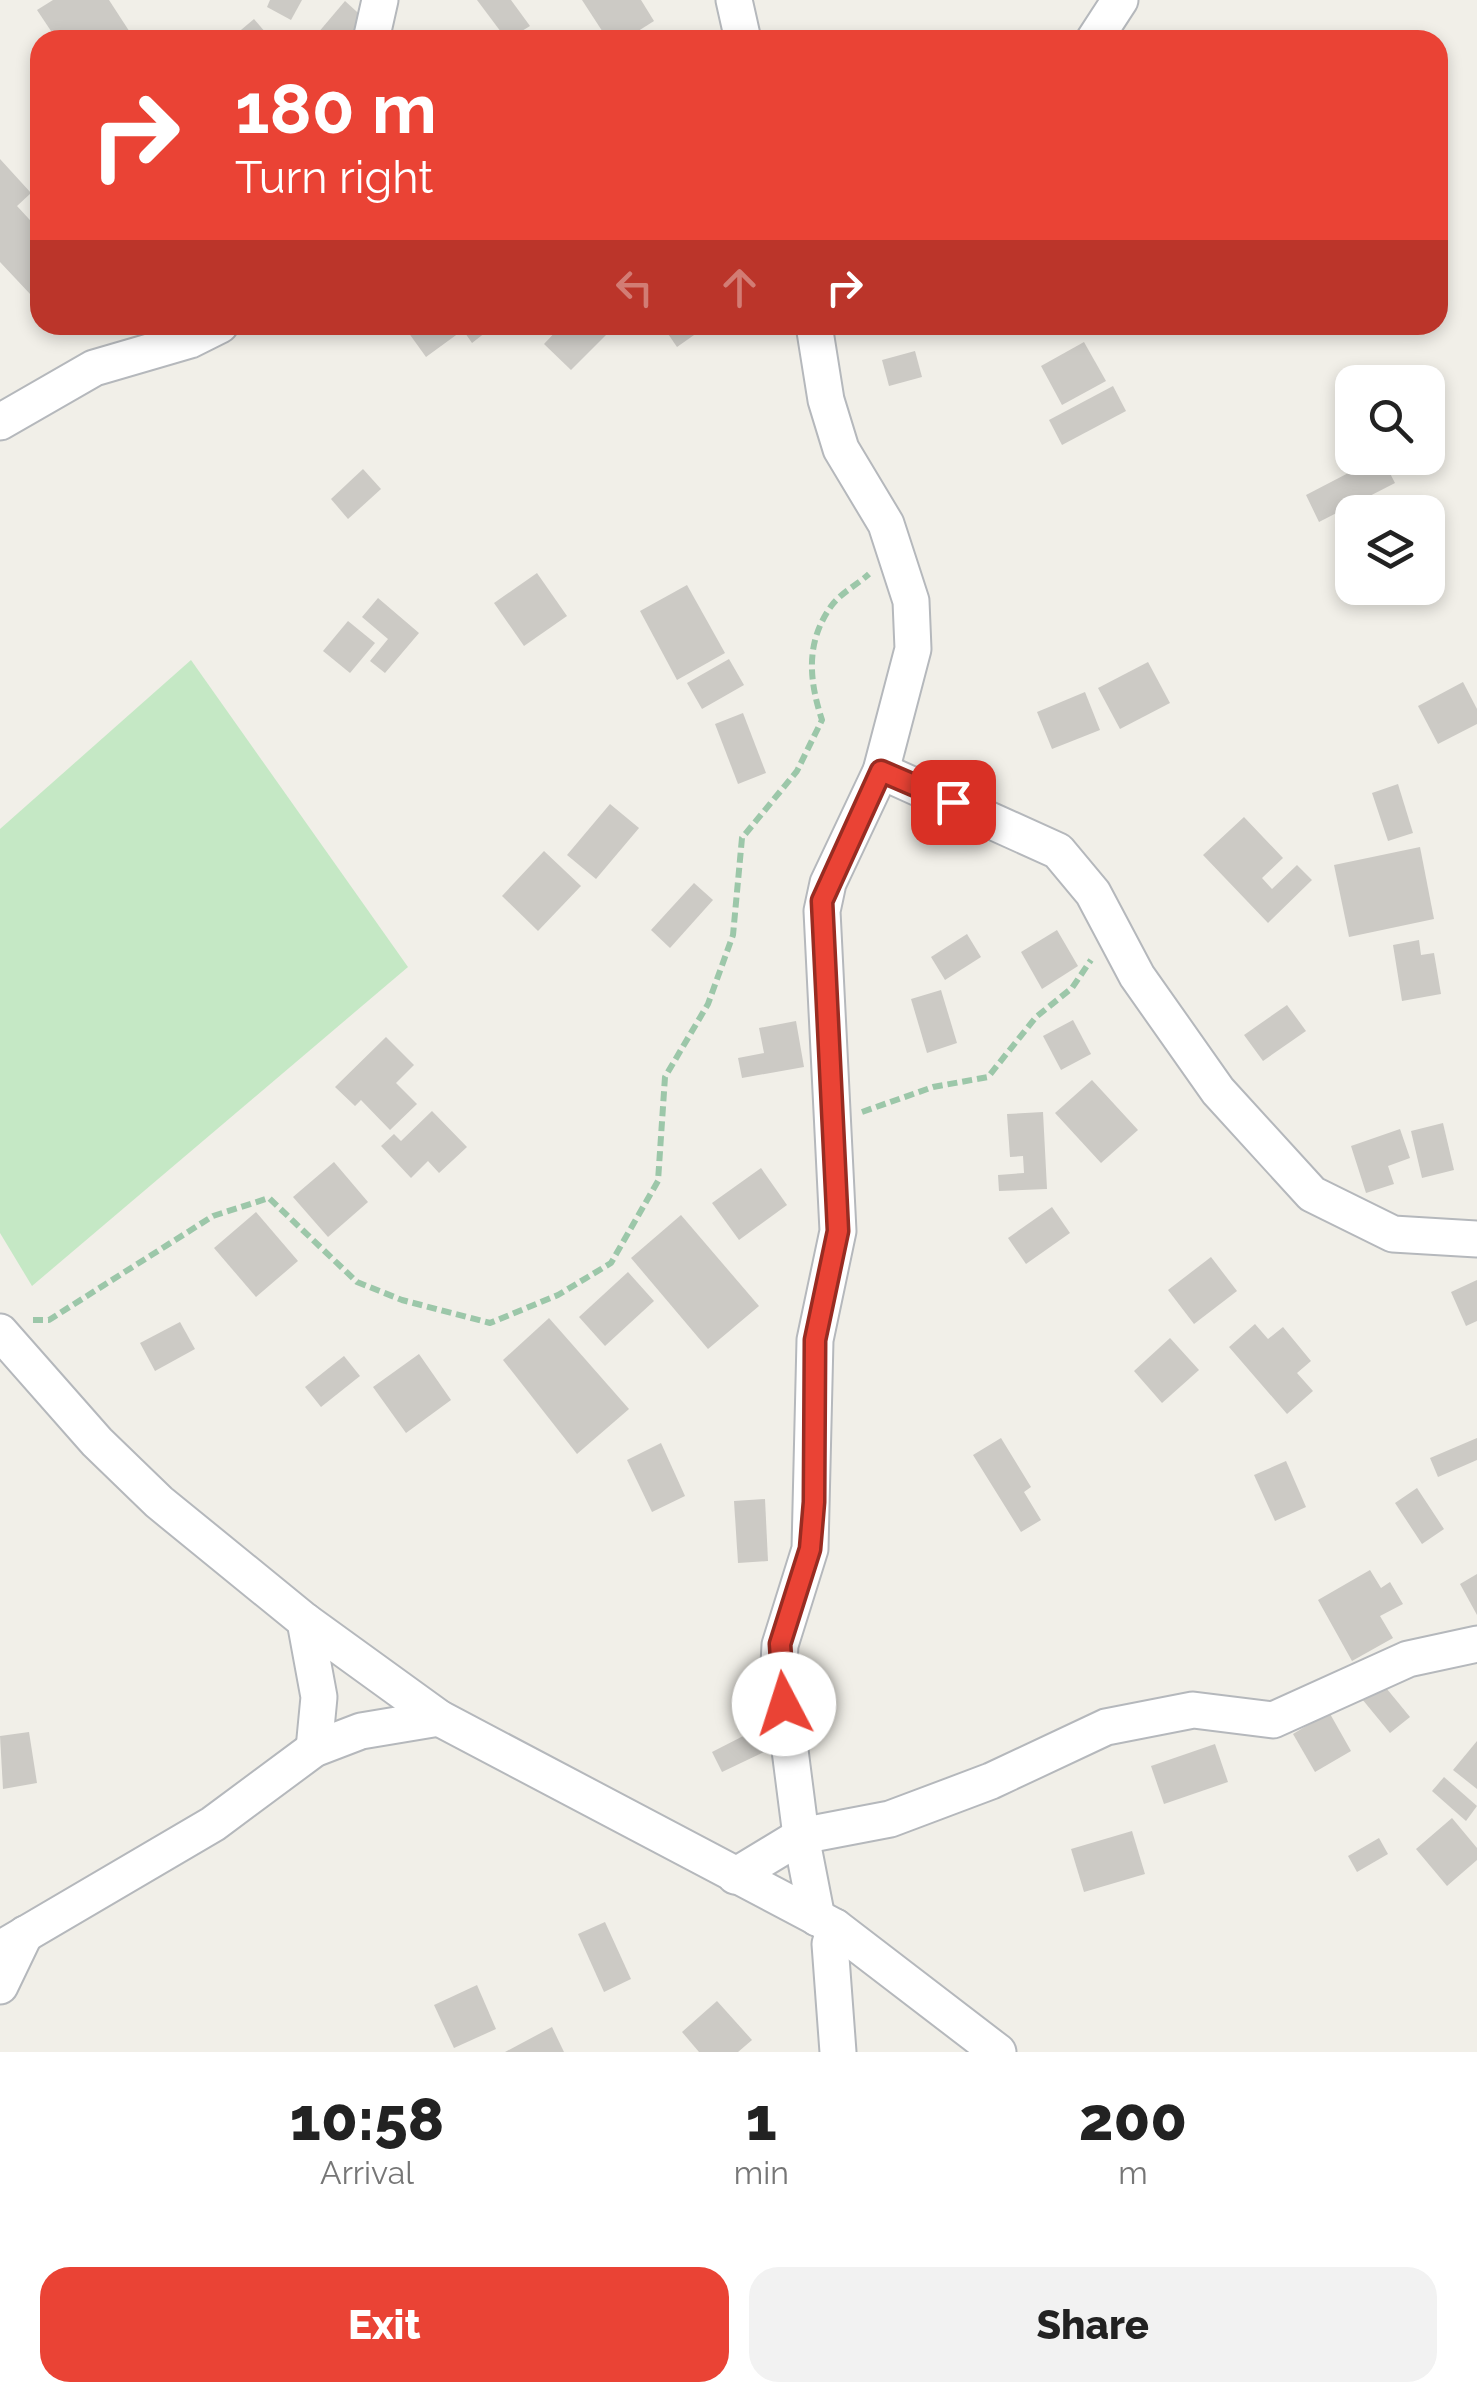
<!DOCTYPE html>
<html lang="en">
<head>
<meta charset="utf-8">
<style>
  body { margin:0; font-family:Raleway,sans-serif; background:#f2f2f2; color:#222; height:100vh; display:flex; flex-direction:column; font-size:38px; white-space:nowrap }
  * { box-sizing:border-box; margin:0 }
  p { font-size:32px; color:#767676 }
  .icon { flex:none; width:55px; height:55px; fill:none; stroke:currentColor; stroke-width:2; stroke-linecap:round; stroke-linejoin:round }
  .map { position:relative; height:2052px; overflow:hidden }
  .details { display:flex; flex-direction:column; background:#fff; flex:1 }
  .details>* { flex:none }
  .top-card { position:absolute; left:30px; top:30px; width:1418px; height:305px; border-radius:30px; box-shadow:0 5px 15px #0003; background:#ea4335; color:#fff; overflow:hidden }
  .fabs { position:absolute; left:1335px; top:365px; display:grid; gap:20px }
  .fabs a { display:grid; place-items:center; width:110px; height:110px; border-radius:20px; background:#fff; box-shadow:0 5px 15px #0003; font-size:50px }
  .pin { position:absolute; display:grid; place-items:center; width:85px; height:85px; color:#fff; margin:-42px; border-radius:20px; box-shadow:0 5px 15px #0006 }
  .me { position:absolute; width:110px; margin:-55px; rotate:355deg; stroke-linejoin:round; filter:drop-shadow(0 0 8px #0008) }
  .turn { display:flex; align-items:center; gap:35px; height:210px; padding:0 40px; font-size:45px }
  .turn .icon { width:130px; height:130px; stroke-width:2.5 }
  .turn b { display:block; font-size:70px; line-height:85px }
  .lanes { display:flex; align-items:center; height:95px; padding:0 40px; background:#0003; justify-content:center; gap:50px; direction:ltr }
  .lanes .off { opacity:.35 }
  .eta { display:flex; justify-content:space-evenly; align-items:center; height:170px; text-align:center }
  .eta b { font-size:60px; font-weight:800; line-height:70px }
  .action { display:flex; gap:20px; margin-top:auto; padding:20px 40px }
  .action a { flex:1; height:115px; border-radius:30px; background:#ea4335; color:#fff; font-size:40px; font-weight:800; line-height:115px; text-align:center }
  .action a+a { background:#f2f2f2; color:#222 }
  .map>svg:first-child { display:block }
  .green { fill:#c5e8c5 }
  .building { fill:#cccac5 }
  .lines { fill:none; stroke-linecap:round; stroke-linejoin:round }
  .minor-casing { stroke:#b5b8bc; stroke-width:39 }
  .path { stroke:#9cc7a9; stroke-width:6; stroke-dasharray:10 5; stroke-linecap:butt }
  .minor { stroke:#fff; stroke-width:35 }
  .route-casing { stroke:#982c22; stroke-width:25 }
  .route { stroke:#ea4335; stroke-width:18 }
</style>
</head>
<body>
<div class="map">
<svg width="1477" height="2052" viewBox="0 0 1477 2052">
  <rect width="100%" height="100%" fill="#f1efe8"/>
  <polygon class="green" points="191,660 408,967 32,1286 0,1233 0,829"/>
  <g class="building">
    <polygon points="53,0 109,0 135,40 57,40 37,10"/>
    <polygon points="270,0 302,0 291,20 267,7"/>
    <polygon points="477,0 511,0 530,26 507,40"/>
    <polygon points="582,0 641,0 654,21 624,40 608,40"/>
    <polygon points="345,1 367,21 349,40 312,40"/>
    <polygon points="254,19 272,40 229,40"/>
    <polygon points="0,159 31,193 17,206 40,231 40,286 31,295 0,262"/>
    <polygon points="403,325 495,325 472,343 463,330 426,357"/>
    <polygon points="562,325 616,325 571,370 544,344"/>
    <polygon points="662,325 702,325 704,328 677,347"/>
    <polygon points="1084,342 1106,381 1062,405 1041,366"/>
    <polygon points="915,351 922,377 889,386 882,360"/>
    <polygon points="1113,386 1126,411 1062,445 1049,420"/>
    <polygon points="1352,447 1352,458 1382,458 1395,483 1319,522 1306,495 1356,469 1347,450"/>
    <polygon points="363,469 381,489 348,519 331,499"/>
    <polygon points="537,573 567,616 524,646 494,603"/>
    <polygon points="687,585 725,653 677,680 640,611"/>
    <polygon points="378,598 419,633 385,673 370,661 388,639 362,617"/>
    <polygon points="348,621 375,643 350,673 323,651"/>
    <polygon points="729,659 744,685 702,709 687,683"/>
    <polygon points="1148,662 1170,703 1120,729 1098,688"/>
    <polygon points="1463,682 1477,709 1477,724 1438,744 1418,706"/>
    <polygon points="1085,692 1100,730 1052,749 1037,712"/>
    <polygon points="743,713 766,773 738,784 715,724"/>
    <polygon points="1398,784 1413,833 1388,841 1372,793"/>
    <polygon points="610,804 639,828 596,879 567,855"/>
    <polygon points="1244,817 1283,858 1262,878 1272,889 1297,865 1312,880 1268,923 1203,855"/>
    <polygon points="1420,847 1434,919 1349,937 1334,865"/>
    <polygon points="544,851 581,886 538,931 502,896"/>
    <polygon points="694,883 713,900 670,948 651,930"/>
    <polygon points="1057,930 1078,966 1042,989 1021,952"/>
    <polygon points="967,934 981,957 945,980 931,957"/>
    <polygon points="1419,940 1421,955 1434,953 1441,994 1402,1001 1393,945"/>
    <polygon points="941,990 957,1043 927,1053 911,999"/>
    <polygon points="1287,1005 1306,1031 1263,1061 1244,1035"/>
    <polygon points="1073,1020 1091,1054 1061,1070 1043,1036"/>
    <polygon points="796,1021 804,1067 742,1078 738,1058 764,1053 759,1028"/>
    <polygon points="386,1037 414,1065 396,1083 417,1104 390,1130 361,1100 355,1106 335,1087"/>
    <polygon points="1092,1080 1138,1130 1101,1163 1055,1113"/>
    <polygon points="432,1111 467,1147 439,1173 428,1161 411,1178 381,1146 394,1134 401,1141"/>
    <polygon points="1043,1112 1047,1189 999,1191 998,1175 1024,1173 1023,1156 1010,1157 1007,1114"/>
    <polygon points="1443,1123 1454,1170 1422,1178 1411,1131"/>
    <polygon points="1400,1129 1410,1158 1388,1166 1394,1184 1366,1193 1351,1146"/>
    <polygon points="334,1162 368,1202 328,1237 293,1197"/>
    <polygon points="761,1168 787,1205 739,1240 712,1203"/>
    <polygon points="1052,1207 1070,1233 1026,1264 1008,1238"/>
    <polygon points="256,1212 298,1261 256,1297 214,1248"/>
    <polygon points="681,1215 759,1306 708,1349 631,1258"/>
    <polygon points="1211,1257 1237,1291 1194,1324 1168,1290"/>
    <polygon points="628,1272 654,1301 605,1346 579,1317"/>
    <polygon points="1477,1280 1477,1321 1466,1326 1451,1292"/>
    <polygon points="549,1318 629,1409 577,1454 503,1360"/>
    <polygon points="180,1322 195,1349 155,1371 140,1343"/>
    <polygon points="1255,1324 1268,1339 1283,1327 1311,1361 1297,1373 1313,1391 1287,1414 1229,1347"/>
    <polygon points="1170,1338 1199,1370 1162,1403 1134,1371"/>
    <polygon points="419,1354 451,1400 406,1433 373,1387"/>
    <polygon points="344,1356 360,1376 321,1407 305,1387"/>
    <polygon points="1001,1438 1031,1487 1024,1492 1041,1520 1021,1532 973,1455"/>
    <polygon points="1477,1438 1477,1460 1438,1477 1430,1458"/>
    <polygon points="661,1443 685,1496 652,1512 627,1460"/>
    <polygon points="1286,1461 1306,1507 1275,1521 1254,1475"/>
    <polygon points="1417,1488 1444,1529 1422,1544 1395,1503"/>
    <polygon points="765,1499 768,1561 738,1563 734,1501"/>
    <polygon points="1370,1570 1381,1588 1390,1582 1403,1604 1380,1616 1393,1638 1352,1661 1318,1600"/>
    <polygon points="1477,1574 1477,1615 1460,1584"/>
    <polygon points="1382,1683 1410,1717 1390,1733 1362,1699"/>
    <polygon points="1329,1712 1351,1751 1315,1772 1293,1734"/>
    <polygon points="753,1731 764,1752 722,1772 712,1752"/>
    <polygon points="29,1732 37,1783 3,1789 0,1736"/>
    <polygon points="1477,1741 1477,1789 1453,1770"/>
    <polygon points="1215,1744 1228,1782 1164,1804 1151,1766"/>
    <polygon points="1444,1777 1477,1806 1466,1821 1432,1791"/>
    <polygon points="1452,1818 1477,1848 1477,1860 1447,1886 1416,1849"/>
    <polygon points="1132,1831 1145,1874 1084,1892 1071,1849"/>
    <polygon points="1379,1838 1388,1854 1357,1872 1348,1856"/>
    <polygon points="605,1922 631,1979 604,1992 578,1934"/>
    <polygon points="477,1985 496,2029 454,2048 434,2005"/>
    <polygon points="717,2001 752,2040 738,2052 699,2052 682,2032"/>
    <polygon points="552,2027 564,2052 505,2052"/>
  </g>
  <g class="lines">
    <g class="minor-casing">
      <g id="minor">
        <polyline points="734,0 743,40"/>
        <polyline points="371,40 380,0"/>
        <polyline points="1094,40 1120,0"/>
        <polyline points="814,325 826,400 841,449 886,524 911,601 913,649 881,771 828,883 822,911 838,1231 815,1340 810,1549 780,1645 779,1664 801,1836 817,1918"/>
        <polyline points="0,422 94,368 190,340 220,325"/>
        <polyline points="881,771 1058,851 1093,893 1137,976 1218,1091 1312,1194 1393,1234 1477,1239"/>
        <polyline points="0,1332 97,1442 159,1502 305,1621 439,1718 835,1927 998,2052"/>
        <polyline points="305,1621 319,1697 314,1749"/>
        <polyline points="735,1876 801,1836 890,1819 991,1781 1106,1727 1193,1710 1273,1720 1408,1659 1477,1644"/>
        <polyline points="835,1927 830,1944 838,2052"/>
        <polyline points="0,1949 213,1824 314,1749 361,1731 439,1718"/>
        <polyline points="0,1986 25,1934"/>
      </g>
    </g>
    <g class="path">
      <polyline points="862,1112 933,1087 988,1077 1036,1017 1072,988 1091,960"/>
      <path d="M33 1320H49L213 1216 269 1198 357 1282 402 1300 490 1323 558 1295 611 1263 658 1181 665 1077 708 1004 733 935 742 838 797 771 822 720C809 680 805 642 832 605 841 593 858 584 869 574"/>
    </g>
    <use href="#minor" class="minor"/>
  </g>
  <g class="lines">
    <g class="route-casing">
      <polyline id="route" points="784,1704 780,1644 810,1549 814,1502 815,1340 838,1231 822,901 881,771 953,802"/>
    </g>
    <use href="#route" class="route"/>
  </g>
</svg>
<div class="fabs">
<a><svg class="icon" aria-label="search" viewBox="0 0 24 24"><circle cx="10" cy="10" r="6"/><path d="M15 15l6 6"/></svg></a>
<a><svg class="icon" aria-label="layers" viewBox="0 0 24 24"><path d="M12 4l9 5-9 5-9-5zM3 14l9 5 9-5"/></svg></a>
</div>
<div class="pin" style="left:953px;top:802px;background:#d93025"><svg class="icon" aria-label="arrive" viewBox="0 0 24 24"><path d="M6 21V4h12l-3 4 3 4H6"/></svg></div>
<svg class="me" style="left:784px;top:1704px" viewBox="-20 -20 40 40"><circle r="19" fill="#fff"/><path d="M0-13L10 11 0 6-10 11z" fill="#ea4335"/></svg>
<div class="top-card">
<div class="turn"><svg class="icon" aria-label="right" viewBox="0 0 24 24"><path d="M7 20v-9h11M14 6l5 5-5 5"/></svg><div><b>180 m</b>Turn right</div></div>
<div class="lanes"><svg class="icon off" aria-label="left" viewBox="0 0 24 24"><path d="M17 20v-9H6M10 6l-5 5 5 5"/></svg><svg class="icon off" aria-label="ahead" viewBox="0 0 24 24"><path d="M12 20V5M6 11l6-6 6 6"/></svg><svg class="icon" aria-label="right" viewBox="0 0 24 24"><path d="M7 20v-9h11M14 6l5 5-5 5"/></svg></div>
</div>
</div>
<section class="details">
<div class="eta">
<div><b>10:58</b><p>Arrival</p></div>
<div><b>1</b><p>min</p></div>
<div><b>200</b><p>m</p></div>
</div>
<div class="action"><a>Exit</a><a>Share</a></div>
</section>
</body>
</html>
